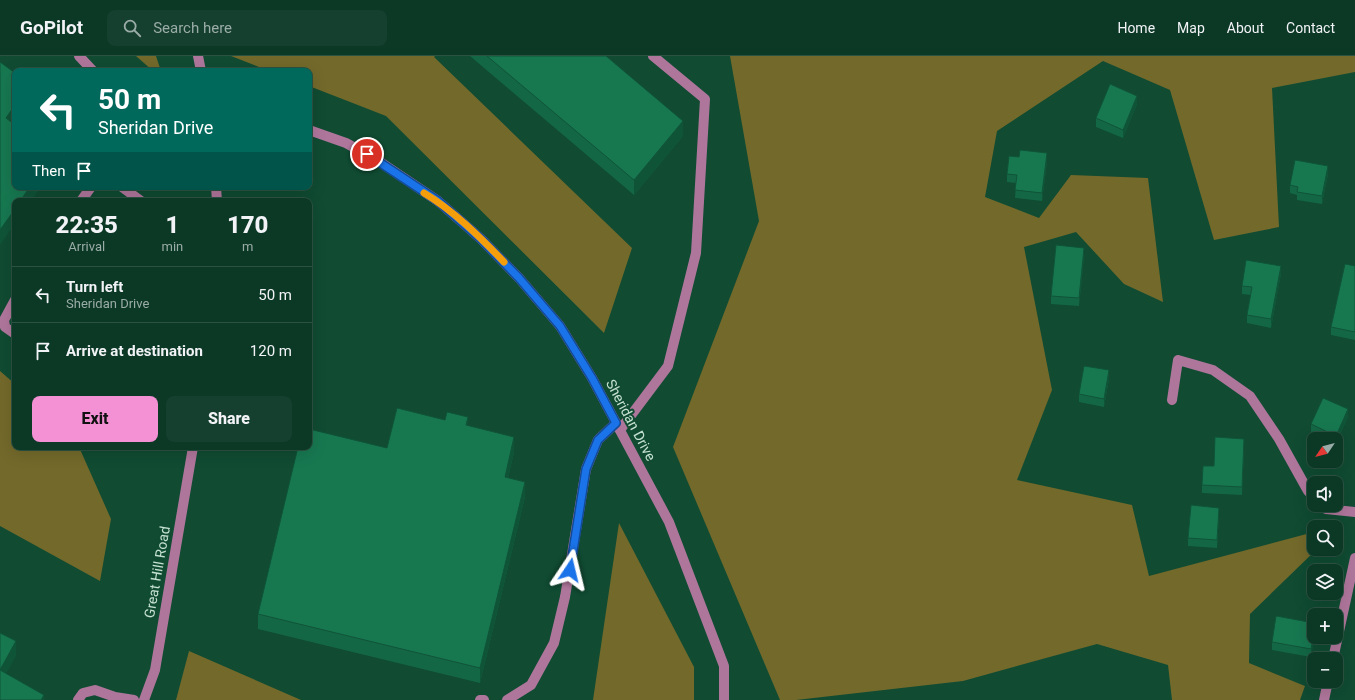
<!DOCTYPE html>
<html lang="en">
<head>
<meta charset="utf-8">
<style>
  body { margin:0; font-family:Roboto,sans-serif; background:#153f2e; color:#f1f3f6; height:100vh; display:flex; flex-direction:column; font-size:15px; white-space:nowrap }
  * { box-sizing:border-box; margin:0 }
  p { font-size:13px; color:#9aaca7 }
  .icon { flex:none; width:22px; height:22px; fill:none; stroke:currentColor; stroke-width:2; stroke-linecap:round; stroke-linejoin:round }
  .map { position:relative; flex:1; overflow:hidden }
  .details { position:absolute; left:12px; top:142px; width:300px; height:252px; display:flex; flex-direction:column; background:#0c3826; border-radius:8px; box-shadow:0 4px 16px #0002,0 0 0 1px #2c5243 }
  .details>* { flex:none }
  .top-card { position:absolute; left:12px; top:12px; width:300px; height:122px; border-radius:8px; box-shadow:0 4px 16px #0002,0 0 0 1px #2c5243; background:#00695c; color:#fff; overflow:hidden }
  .needle { width:26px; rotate:235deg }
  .tools { position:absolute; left:1307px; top:376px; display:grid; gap:8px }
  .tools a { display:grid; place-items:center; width:36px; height:36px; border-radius:8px; background:#0c3826; box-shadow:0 4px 16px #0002,0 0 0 1px #2c5243; font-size:20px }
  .pin { position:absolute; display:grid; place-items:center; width:34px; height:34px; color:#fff; margin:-17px; border:2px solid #fff; border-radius:50%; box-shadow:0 1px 4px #0007 }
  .me { position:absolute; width:44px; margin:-22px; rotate:10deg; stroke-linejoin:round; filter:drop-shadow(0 0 3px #0008) }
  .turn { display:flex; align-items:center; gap:14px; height:84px; padding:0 20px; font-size:18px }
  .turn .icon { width:52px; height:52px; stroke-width:2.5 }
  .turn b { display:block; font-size:28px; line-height:34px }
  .then { display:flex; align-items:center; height:38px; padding:0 20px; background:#0003; gap:8px; font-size:15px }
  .eta { display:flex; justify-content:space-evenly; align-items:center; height:68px; text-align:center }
  .eta b { font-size:24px; font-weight:800; line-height:28px }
  .cta { display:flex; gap:8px; margin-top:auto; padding:8px 20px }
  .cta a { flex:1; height:46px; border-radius:8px; background:#f491d4; color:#111; font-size:16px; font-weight:800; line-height:46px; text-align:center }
  .cta a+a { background:#153f2e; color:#f1f3f6 }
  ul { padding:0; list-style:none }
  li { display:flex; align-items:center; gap:12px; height:56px; padding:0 20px; border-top:1px solid #2c5243 }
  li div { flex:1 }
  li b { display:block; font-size:15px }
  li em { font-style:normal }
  header { display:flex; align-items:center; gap:24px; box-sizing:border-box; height:56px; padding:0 20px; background:#0c3826; border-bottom:1px solid #2c5243 }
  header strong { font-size:19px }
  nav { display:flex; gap:22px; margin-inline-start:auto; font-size:14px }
  .search { width:280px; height:36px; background:#153f2e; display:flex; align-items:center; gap:10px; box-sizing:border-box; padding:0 14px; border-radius:8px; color:#9aaca7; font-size:15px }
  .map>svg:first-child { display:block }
  .green { fill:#73692b }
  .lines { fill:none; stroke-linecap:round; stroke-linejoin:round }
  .minor { stroke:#af769b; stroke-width:10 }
  .wall { fill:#146745 }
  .shaded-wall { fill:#105438 }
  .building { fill:#177850; stroke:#105438 }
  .route-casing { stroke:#114b97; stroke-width:10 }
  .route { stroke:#1a73e8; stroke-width:7 }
  .slow { stroke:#f59e0b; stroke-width:7 }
  .labels { text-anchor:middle; stroke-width:4; stroke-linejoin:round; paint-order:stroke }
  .street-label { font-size:14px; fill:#c5e1d0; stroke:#104b32 }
</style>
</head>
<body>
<header>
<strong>GoPilot</strong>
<div class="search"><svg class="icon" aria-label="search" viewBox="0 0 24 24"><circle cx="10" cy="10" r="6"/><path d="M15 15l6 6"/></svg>Search here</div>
<nav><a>Home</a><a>Map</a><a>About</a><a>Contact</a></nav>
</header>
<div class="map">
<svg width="1355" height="644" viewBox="0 0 1355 644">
  <rect width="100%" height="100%" fill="#104b32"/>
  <g class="green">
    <polygon points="136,0 156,0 161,15 153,15"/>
    <polygon points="231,0 435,0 434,1 632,192 604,277 386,60 309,30 309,15 269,15"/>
    <polygon points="730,0 1355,0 1355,16 1272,32 1279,171 1214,184 1170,34 1103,5 997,75 985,141 1039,162 1071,119 1148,122 1163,246 1124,228 1076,176 1024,191 1052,334 1017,424 1132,449 1149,520 1314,476 1314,493 1317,493 1250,558 1249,607 1305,630 1300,644 1172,644 1168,609 1097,588 963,625 796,644 780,644 673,391 759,165"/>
    <polygon points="0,315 15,328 15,391 79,391 111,463 100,525 0,470"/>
    <polygon points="619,467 694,611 694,644 593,644"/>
    <polygon points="189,595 301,644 176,644"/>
  </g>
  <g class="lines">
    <g class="minor">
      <polyline points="79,0 93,15"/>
      <polyline points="198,0 201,15"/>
      <polyline points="309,74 346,87 377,104 438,145 481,183 519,222 560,270 592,322 669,466 724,610 724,644"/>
      <polyline points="122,131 141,145"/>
      <polyline points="216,131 217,145"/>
      <polyline points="81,145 91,131"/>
      <polyline points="15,244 4,264 5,271 15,278"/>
      <polyline points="1172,344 1178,304 1213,314 1250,340 1279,383 1308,435 1314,441"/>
      <polyline points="620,374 668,310 696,197 705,43 653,0"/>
      <polyline points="1322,449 1326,453 1355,456"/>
      <polyline points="1333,603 1355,502"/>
      <polyline points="78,644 83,637 95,634 115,641 134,644"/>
      <polyline points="144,644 155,614 193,391"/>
      <polyline points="480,644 484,644"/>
      <polyline points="507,644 531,629 554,587 565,541 586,413 598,384 616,367"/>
      <polyline points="1324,644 1328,625"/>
    </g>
  </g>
  <g class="wall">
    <polygon points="470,0 606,0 683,80 634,139"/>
    <polygon points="1137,48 1123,82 1096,71 1096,62"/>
    <polygon points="1047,105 1042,145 1015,142 1016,127 1007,126 1007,118"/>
    <polygon points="1328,118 1322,148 1297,144 1297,139 1290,137 1290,129"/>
    <polygon points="1084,200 1079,250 1051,248 1051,240"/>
    <polygon points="1355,210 1355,284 1331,279 1331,271"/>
    <polygon points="1281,218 1271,272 1247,267 1247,259 1251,239 1242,238 1242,230"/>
    <polygon points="1109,323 1104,351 1079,346 1079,338"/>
    <polygon points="1348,361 1336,387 1336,383 1325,383 1311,377 1311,368"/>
    <polygon points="468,370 514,396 508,422 525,441 480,627 258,573 258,558 387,392"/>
    <polygon points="1244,391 1242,439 1202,437 1202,429 1214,410"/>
    <polygon points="1219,460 1217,492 1188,490 1188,482"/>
    <polygon points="1314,567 1311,601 1272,594 1272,586"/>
  </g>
  <g class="shaded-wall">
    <polygon points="1137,40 1137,48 1123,82 1123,74"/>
    <polygon points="15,49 15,64 6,77 6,62"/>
    <polygon points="683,65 683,80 634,139 634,124"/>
    <polygon points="1047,97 1047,105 1042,145 1042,137"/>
    <polygon points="1328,110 1328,118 1322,148 1322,140"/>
    <polygon points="30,131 41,131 31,145 20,145"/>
    <polygon points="15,153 15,168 0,189 0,174"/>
    <polygon points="1084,192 1084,200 1079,250 1079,242"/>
    <polygon points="1281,210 1281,218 1271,272 1271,263"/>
    <polygon points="1109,314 1109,323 1104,351 1104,343"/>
    <polygon points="1348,353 1348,361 1336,387 1336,380"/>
    <polygon points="468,361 468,376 466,369"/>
    <polygon points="514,381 514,396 505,436 505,421"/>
    <polygon points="525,426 525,441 480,627 480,612"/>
    <polygon points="1219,452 1219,460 1217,492 1217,484"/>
    <polygon points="1314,578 1314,581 1315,581 1311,601 1311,593"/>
    <polygon points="16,585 16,600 0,629 0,614"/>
    <polygon points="44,639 44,644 41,644"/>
  </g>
  <g class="building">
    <polygon points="487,0 606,0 683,65 634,124"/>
    <polygon points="0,6 15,17 15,49 6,62 15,69 15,131 30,131 20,145 15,145 15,153 0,174"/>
    <polygon points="1110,28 1137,40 1123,74 1096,62"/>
    <polygon points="1020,94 1047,97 1042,137 1015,134 1017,119 1007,118 1009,100 1019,101"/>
    <polygon points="1295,104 1328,110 1322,140 1297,136 1298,131 1290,129"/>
    <polygon points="1056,189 1084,192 1079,242 1051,240"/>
    <polygon points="1246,204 1281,210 1271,263 1247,259 1252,231 1242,230"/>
    <polygon points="1345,208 1355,210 1355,276 1331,271"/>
    <polygon points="1084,310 1109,314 1104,343 1079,338"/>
    <polygon points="1323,342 1348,353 1336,380 1311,368"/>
    <polygon points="397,352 445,364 447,356 468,361 466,369 514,381 505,421 525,426 480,612 258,558 298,391 309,391 309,373 387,392"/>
    <polygon points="1215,381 1244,383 1242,431 1202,429 1203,410 1214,410"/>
    <polygon points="1191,449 1219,452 1217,484 1188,482"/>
    <polygon points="1276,560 1314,567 1314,578 1311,593 1272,586"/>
    <polygon points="0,577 16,585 0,614"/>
    <polygon points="0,614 44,639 41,644 0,644"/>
  </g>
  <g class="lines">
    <g class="route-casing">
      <polyline id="route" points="367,98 438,145 481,183 519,222 560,270 592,322 616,367 598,384 586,413 570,514"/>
    </g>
    <use href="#route" class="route"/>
    <path class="slow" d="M424 137C454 155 480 181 504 206"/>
  </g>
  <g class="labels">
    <g class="street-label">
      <text transform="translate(631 364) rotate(62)" y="5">Sheridan Drive</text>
      <text transform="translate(157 516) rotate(-80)" y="5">Great Hill Road</text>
    </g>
  </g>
</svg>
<div class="tools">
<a><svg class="needle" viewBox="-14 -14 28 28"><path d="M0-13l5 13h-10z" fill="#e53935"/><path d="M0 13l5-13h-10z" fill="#9aaca7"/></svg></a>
<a><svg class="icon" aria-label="sound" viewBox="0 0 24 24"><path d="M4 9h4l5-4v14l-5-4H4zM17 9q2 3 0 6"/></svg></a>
<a><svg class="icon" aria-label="search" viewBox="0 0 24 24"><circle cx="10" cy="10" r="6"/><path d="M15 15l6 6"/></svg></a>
<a><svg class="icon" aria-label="layers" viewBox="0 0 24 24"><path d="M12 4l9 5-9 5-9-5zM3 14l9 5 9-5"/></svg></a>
<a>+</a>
<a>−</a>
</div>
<div class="pin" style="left:367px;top:98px;background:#d93025"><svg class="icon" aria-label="arrive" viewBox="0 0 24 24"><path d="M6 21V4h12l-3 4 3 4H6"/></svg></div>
<svg class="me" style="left:570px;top:514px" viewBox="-20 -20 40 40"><path d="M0-17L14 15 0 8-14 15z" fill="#1a73e8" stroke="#fff" stroke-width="4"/></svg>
<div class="top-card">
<div class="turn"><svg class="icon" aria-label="left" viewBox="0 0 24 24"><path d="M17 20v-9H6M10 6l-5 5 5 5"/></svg><div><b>50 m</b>Sheridan Drive</div></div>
<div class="then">Then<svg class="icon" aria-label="arrive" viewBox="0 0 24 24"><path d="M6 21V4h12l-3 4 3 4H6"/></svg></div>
</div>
<section class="details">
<div class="eta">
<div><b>22:35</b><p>Arrival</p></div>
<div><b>1</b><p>min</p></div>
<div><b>170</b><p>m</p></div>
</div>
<ul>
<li><svg class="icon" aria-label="left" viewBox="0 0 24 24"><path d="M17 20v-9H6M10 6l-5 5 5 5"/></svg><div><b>Turn left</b><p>Sheridan Drive</p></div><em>50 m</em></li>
<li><svg class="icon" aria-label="arrive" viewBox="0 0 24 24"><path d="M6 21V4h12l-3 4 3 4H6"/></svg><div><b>Arrive at destination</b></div><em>120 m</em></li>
</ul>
<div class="cta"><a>Exit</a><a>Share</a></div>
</section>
</div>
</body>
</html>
